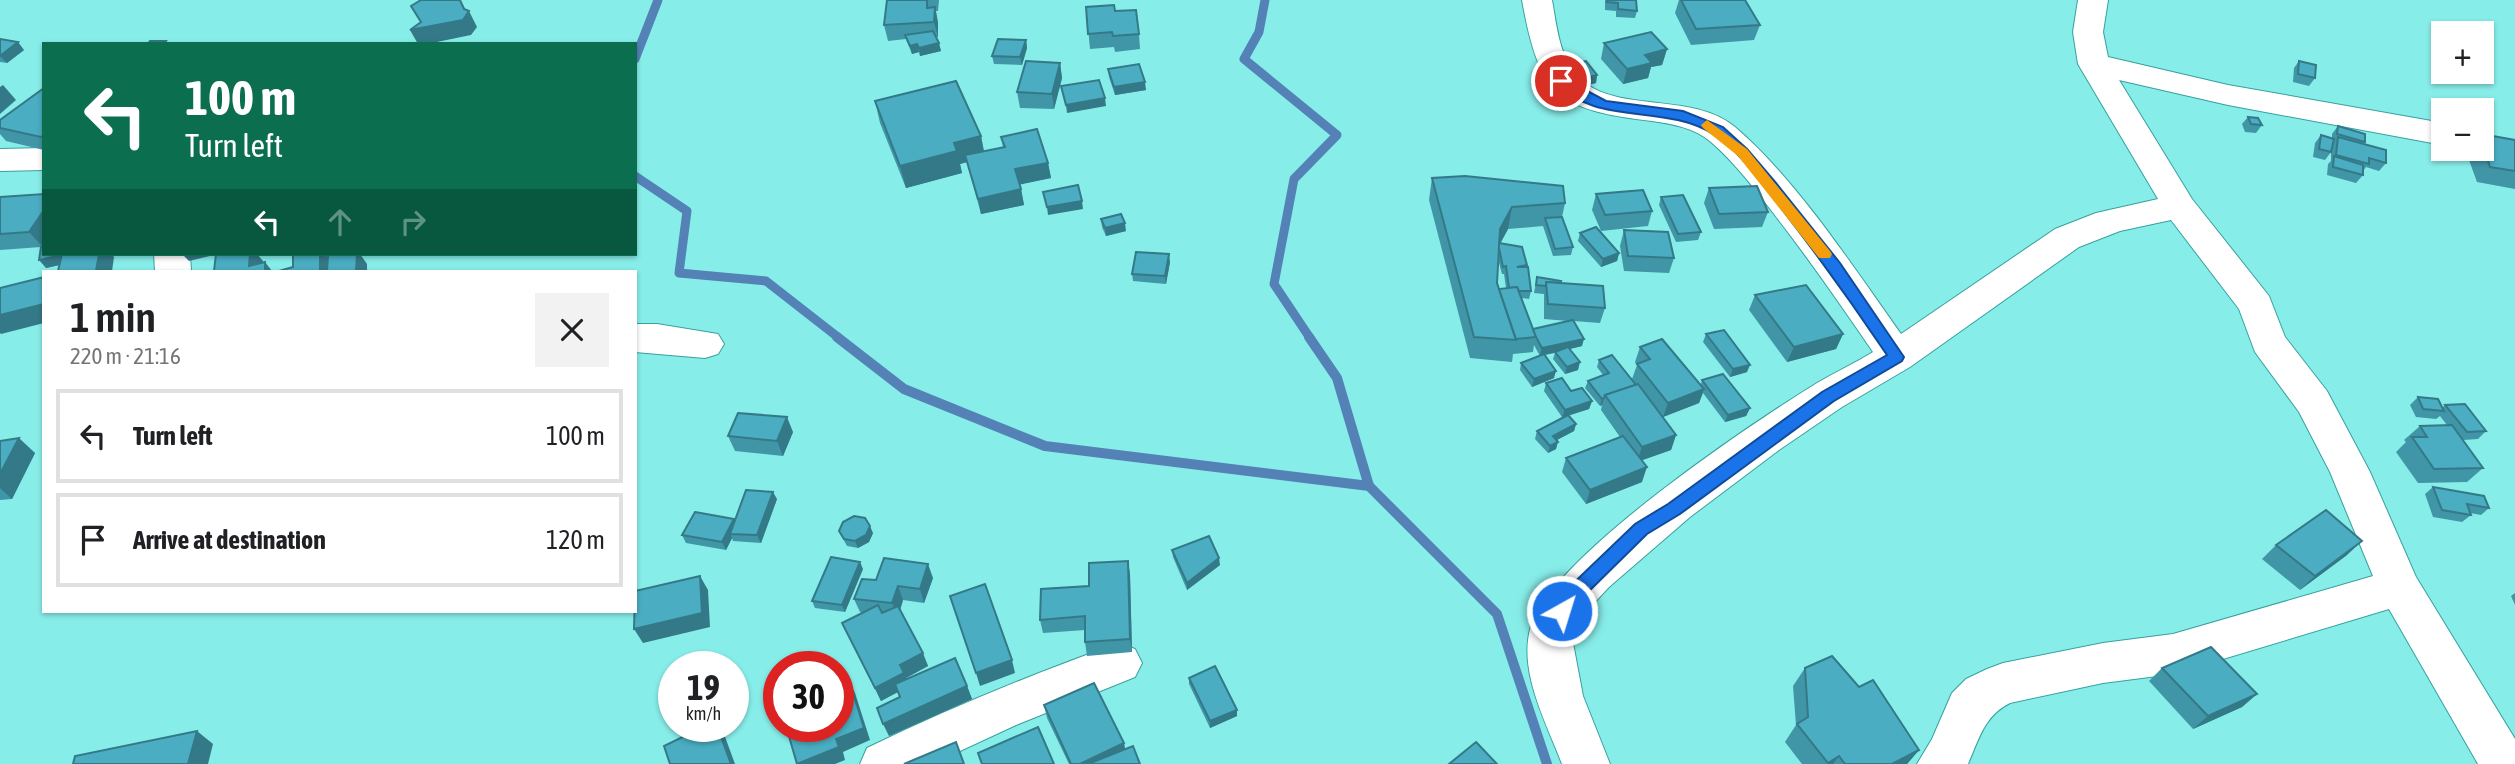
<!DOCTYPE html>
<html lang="en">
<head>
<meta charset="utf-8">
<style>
  body { margin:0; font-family:"Asap Condensed",sans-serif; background:#f2f2f2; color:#202124; height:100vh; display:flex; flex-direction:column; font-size:26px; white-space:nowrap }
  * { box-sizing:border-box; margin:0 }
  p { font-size:23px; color:#757577 }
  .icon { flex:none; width:38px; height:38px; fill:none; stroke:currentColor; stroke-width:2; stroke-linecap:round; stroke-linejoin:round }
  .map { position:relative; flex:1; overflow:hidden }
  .panel { position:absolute; left:42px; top:270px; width:595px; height:343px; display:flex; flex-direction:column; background:#fff; border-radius:0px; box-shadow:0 2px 5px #0004 }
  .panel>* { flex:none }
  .top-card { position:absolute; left:42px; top:42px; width:595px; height:214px; border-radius:0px; box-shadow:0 2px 5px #0004; background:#0b6e4f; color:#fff; overflow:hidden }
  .controls { position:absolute; left:2431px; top:21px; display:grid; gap:14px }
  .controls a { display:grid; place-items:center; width:63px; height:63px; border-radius:0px; background:#fff; box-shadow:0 2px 5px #0004; font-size:35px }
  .speed { position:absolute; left:658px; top:651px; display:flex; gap:14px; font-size:35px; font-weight:700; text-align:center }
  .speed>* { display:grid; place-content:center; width:91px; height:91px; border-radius:50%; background:#fff; box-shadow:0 2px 5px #0004; line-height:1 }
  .speed small { font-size:18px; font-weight:400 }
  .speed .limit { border:10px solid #d22; background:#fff; color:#111 }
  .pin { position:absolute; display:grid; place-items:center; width:60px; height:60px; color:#fff; margin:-30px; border:4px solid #fff; border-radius:50%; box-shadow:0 2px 7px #0007 }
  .me { position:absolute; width:77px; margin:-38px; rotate:39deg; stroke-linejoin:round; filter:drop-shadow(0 0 5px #0008) }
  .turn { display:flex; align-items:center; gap:24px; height:147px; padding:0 28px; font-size:32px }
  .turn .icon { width:91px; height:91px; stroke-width:2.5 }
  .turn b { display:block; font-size:49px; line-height:60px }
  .lanes { display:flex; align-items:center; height:66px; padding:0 28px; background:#0003; justify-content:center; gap:35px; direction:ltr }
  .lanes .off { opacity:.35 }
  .round { display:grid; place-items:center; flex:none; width:74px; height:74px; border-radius:0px; background:#f2f2f2 }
  .headline { display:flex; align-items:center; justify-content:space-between; height:119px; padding:0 28px }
  h1 { font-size:42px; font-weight:600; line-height:52px }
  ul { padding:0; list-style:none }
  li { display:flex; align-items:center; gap:21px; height:94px; margin:0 14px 10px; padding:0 14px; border:4px solid #e0e0e0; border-radius:0px }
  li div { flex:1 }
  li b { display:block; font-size:26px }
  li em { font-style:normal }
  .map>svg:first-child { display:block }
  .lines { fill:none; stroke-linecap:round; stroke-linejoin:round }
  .stream-far1 { stroke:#5482b7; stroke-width:9 }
  .stream { stroke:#5482b7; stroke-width:10 }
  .minor-casing { stroke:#36a19f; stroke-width:2 }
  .minor { fill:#fff; fill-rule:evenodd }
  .wall { fill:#4095a6; fill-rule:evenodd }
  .shaded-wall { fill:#347987 }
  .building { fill:#4aadc1; stroke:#347987; stroke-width:2 }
  .route { fill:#1a73e8; stroke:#114b97; stroke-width:2 }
  .slow { fill:#f59e0b }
</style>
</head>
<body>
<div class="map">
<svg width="2515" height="764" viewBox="0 0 2515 764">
  <rect width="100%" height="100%" fill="#87ede9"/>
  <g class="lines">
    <g class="stream-far1">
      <polyline points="1265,0 1259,32 1244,59 1337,135 1294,179 1274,284 1310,338"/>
      <polyline points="635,59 658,0"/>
      <polyline points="635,176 687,211 679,273 766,281 839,338"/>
    </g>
    <g class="stream">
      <polyline points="837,337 904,389 1045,446 1369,486 1497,614 1547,764"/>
      <polyline points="1309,337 1337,378 1369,486"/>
    </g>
    <g class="minor-casing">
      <g id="minor">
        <path d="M1522 0H1552C1556 22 1559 52 1573 71 1607 117 1690 89 1735 127 1796 179 1854 268 1901 334L2055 229 2096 213 2158 199 2078 64 2073 32 2078 0H2108L2103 32 2108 57 2228 85 2443 123V145L2228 105 2119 80 2192 199 2269 296 2285 337 2327 391 2370 472 2416 577 2515 739V764H2478L2389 609 2173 674 2103 683 2010 703C1984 716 1979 739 1968 764H1917L1932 739 1952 693 1966 679 1987 669 2003 663 2103 643 2173 634 2373 576 2330 472 2299 412 2255 352 2239 309 2171 220 2120 231 2079 247 1910 367 1842 407 1779 450 1690 517 1609 587 1581 617 1575 628 1573 643 1583 696 1610 764H1562C1547 724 1517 670 1531 626 1553 556 1751 424 1817 383 1836 372 1855 363 1873 352 1841 305 1809 259 1774 214 1755 189 1735 163 1711 142 1695 128 1673 124 1652 121 1557 110 1539 95 1522 0Z"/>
        <polygon points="44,148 44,170 0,171 0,149"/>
        <polygon points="154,254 190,254 191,271 155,271"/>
        <polygon points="635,324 657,324 718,334 724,344 718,354 705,358 635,352"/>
        <path d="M1119 643 1135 649 1142 663 1135 677 1016 725 932 764H860L867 748C949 708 1033 674 1119 643Z"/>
      </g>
    </g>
    <use href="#minor" class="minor"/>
  </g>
  <g class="wall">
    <polygon points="887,0 939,0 938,11 936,11 938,23 938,37 936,37 941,51 920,56 919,52 912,54 906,39 888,41 884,25"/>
    <polygon points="1605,0 1636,0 1637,11 1635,18 1616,17 1616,11 1605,10"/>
    <polygon points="1679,0 1745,0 1760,25 1754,40 1691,45 1675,13"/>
    <polygon points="1086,7 1115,11 1139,34 1140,49 1115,52 1114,47 1090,49"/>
    <polygon points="0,39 24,50 7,63 0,62"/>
    <polygon points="1026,40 1027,48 1022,65 994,64 992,56"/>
    <polygon points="1604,43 1667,49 1662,65 1651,67 1648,78 1623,84 1601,59"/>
    <polygon points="2299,61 2315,78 2309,86 2293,82 2294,68"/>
    <polygon points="1060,63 1062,78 1054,109 1020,108 1017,92"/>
    <polygon points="1570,64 1597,75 1596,83 1580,87 1568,72"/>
    <polygon points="1108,69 1146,90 1115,95 1109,77"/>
    <polygon points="44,88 44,150 6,141 0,134 0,120"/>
    <polygon points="875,101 981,136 984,151 1003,147 1001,137 1048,163 1051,178 1020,184 1024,205 981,214 967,162 960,164 962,173 906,188 880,123"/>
    <polygon points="2248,117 2262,125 2256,133 2245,132 2242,124"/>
    <polygon points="2338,126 2365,142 2363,144 2386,163 2379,171 2366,167 2363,171 2363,175 2356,183 2327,175 2328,164 2331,161 2331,152 2325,160 2313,157 2315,143 2321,135 2332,138 2332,134"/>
    <polygon points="2482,134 2515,140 2515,189 2477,182 2465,149 2482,149"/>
    <path d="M1432 178 1565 203 1562 217 1573 247 1571 255 1553 256 1543 226 1508 229 1500 243 1526 267 1531 291 1529 299 1522 298 1533 329 1568 321 1544 319V294L1534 293 1537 277 1560 283 1605 308 1600 323 1574 321 1582 346 1570 349 1578 370 1565 374 1553 359 1555 353 1544 355 1554 378 1532 387 1520 370 1521 363 1540 356 1534 345 1533 352 1513 354 1512 362 1470 358 1429 200ZM1498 259 1502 274H1504L1506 288 1499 289 1497 283Z"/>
    <polygon points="1709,188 1768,212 1762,227 1714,229 1704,203"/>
    <polygon points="44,194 44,254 114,257 60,265 46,268 41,247 0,250 0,197"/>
    <polygon points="1596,194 1652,211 1648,226 1601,231 1592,210"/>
    <polygon points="1661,197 1701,232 1698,240 1676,242 1659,205"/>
    <polygon points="1101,219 1126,231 1106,236 1102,227"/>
    <polygon points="1624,230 1674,258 1669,273 1624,271 1620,246"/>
    <polygon points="1580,233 1619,253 1617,261 1601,267 1578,241"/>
    <polygon points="1170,262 1166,284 1133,281 1132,274"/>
    <polygon points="1755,295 1843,334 1836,349 1787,362 1749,310"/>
    <polygon points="1706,334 1747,372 1730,377 1703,342"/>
    <polygon points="1640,347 1701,384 1702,380 1750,408 1746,416 1725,422 1703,393 1699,403 1663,417 1676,435 1671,450 1642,460 1642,482 1586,504 1562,472 1566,458 1620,437 1601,410 1602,405 1600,406 1585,388 1588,381 1603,375 1597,367 1599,360 1636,385 1632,379 1637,365 1635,362"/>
    <polygon points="1546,383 1571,391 1592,401 1589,409 1568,416 1576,424 1574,431 1557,440 1556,449 1548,453 1535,439 1537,431 1562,417 1544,391"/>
    <polygon points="2418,397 2442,408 2445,405 2486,431 2478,439 2463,440 2483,468 2467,482 2418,483 2396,452 2406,442 2404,440 2420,426 2447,425 2440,416 2436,419 2416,417 2410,405"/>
    <polygon points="793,432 783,456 735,451 728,436"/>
    <polygon points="0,441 35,453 12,499 0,500"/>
    <polygon points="2433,487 2489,508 2481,515 2470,513 2471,515 2462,522 2433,517 2425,494"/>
    <polygon points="777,499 761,543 733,541 732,538 726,550 686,543 682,535 734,519"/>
    <polygon points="839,531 873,533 869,542 858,548 847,546"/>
    <polygon points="2276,545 2347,555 2300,590 2262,559"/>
    <polygon points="1172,550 1220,565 1187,590 1173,557"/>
    <polygon points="1128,561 1130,575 1132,652 1087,656 1085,642 1085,630 1043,633 1040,620 1089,586"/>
    <polygon points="863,569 845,612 815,608 812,601"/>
    <polygon points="933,578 924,603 903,600 900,610 928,666 906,678 907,679 967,686 972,699 889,736 900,697 898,692 881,701 842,623 863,613 860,612 854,599 876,580"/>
    <polygon points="2515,593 2515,605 2511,596"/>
    <polygon points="1805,668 1859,687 1919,750 1907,764 1802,764 1785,742 1796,725 1793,686"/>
    <polygon points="2162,668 2257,694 2242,707 2193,729 2149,681"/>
    <polygon points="1189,678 1237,710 1237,716 1210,728 1189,684"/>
    <polygon points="1044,705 1124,743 1125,749 1140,764 1069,764 1047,718"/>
  </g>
  <g class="shaded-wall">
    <polygon points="460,0 468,14 469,11 477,27 471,35 427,44 418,44 410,30"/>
    <polygon points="935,7 938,23 938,37 934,22"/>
    <polygon points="1026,40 1027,48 1022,65 1020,57"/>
    <polygon points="18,42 24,50 7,63 0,56"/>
    <polygon points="939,43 941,51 920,56 919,48"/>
    <polygon points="917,44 919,52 912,54 910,46"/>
    <polygon points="1667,49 1662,65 1651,67 1648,78 1623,84 1627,69 1645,55"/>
    <polygon points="1060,63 1062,78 1054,109 1052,94"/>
    <polygon points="1597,75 1596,83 1580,87 1581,79"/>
    <polygon points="1145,82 1146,90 1115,95 1114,87"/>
    <polygon points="3,85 16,100 0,114 0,87"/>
    <polygon points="1105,98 1106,106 1067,113 1066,105"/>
    <polygon points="981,136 985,158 965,155 967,162 960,164 962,173 906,188 900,166 954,143"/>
    <polygon points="1048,163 1051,178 1018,185 1015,169"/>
    <polygon points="1021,189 1024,205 981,214 978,199"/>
    <polygon points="1082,201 1083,209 1048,215 1047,207"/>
    <polygon points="1512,207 1508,229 1499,246 1500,229"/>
    <polygon points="44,210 44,246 43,247 29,232"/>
    <polygon points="1125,223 1126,231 1106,236 1105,228"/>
    <polygon points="1619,253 1617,261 1601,267 1603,259"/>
    <polygon points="67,254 95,257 46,268 39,260"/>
    <polygon points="99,254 111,254 114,257 112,271 94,271"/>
    <polygon points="182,254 218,254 189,261"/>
    <polygon points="250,254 257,254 263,261 262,271 249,266"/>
    <polygon points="320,254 327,254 325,254 331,263 331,271 320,271"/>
    <polygon points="357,254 360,254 367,264 367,271 356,271"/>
    <polygon points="1169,254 1170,262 1166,284 1165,276"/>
    <polygon points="265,262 272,271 265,271"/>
    <polygon points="44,304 44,323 1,334 0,333 0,315"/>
    <polygon points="1843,334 1836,349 1787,362 1794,347"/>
    <polygon points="1584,339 1582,346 1540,356 1542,348"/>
    <polygon points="1580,362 1578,370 1565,374 1567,367"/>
    <polygon points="1750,365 1747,372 1730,377 1733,369"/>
    <polygon points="1556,371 1554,378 1532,387 1534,379"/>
    <polygon points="1704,389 1699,403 1663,417 1668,403"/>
    <polygon points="1604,398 1602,405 1600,406 1602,399"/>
    <polygon points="1592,401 1589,409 1562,417 1565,410"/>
    <polygon points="1750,408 1746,416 1725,422 1728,415"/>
    <polygon points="787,417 793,432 783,456 777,441"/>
    <polygon points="1576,424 1574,431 1551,443 1553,436"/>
    <polygon points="1676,435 1671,450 1637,462 1642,447"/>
    <polygon points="19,438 35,453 12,499 0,488 0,474"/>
    <polygon points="1558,442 1556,449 1548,453 1550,446"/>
    <polygon points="1647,467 1642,482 1586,504 1590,490"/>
    <polygon points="773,492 777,499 761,543 757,535"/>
    <polygon points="734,519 738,526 730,534 732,538 726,550 722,542"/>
    <polygon points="870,526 873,533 869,542 858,548 855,541"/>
    <polygon points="2362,541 2347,555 2300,590 2315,576"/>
    <polygon points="1219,558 1220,565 1187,590 1187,583"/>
    <polygon points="1128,561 1130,575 1132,652 1130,639"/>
    <polygon points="860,562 863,569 845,612 842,605"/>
    <polygon points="928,564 933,578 924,603 920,589"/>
    <polygon points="700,576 708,590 710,627 643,643 634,629"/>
    <polygon points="898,586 903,600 898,617 892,603"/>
    <polygon points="923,653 928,666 906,678 909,686 881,701 875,688 900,665"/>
    <polygon points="1012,660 1015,673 980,686 976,673"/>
    <polygon points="849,680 855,693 870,740 843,752 845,760 835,764 797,764 836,739"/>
    <polygon points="967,686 972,699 889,736 883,724"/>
    <polygon points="2257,694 2242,707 2193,729 2208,716"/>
    <polygon points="1237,710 1237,716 1210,728 1210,721"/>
    <polygon points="717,726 719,726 724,734 735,764 731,764"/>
    <polygon points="197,731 213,744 208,764 188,764"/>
    <polygon points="1124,743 1126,756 1108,764 1080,764"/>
    <polygon points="1919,750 1907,764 1892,764"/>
    <polygon points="1839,756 1833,764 1827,764 1828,763"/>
  </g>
  <g class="building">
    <polygon points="421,0 460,0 464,9 469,11 463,20 410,30 421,22 411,6"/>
    <polygon points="887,0 927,0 927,8 935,7 934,22 884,25"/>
    <polygon points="1607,0 1636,0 1637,11 1618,9 1618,3 1607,2"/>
    <polygon points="1681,0 1745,0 1760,25 1696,29"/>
    <polygon points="1114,5 1115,11 1136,10 1139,34 1113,36 1112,32 1088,34 1086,7"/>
    <polygon points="933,31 939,43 919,48 917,44 910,46 905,35"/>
    <polygon points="1651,32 1667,49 1645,55 1652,63 1627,69 1604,43"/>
    <polygon points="0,39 18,42 0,56"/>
    <polygon points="998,39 1026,40 1020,57 992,56"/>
    <polygon points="150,41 166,41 164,44 148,44"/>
    <polygon points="1026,61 1060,63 1052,94 1017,92"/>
    <polygon points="1586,61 1597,75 1581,79 1570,64"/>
    <polygon points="2299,61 2316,65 2315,78 2298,74"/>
    <polygon points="1139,64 1145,82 1114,87 1108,69"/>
    <polygon points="1099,80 1105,98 1066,105 1061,86"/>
    <polygon points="956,81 981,136 954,143 957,151 900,166 875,101"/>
    <polygon points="44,88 44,135 41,137 0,128 0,120"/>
    <polygon points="2248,117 2258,118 2262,125 2251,124"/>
    <polygon points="2338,126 2365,134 2365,142 2337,134"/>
    <polygon points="1037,129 1048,163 1015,169 1021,189 978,199 965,155 1005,147 1001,137"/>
    <polygon points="2482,134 2515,140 2515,171 2490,167 2482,143"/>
    <polygon points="2321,135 2334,139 2331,152 2319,149"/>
    <polygon points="2338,137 2386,150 2386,163 2369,158 2369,164 2336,155"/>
    <polygon points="2334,156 2363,165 2363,175 2333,167"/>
    <polygon points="1465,176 1563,186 1565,203 1512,207 1500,229 1497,283 1516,340 1474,337 1432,178"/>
    <polygon points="1078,185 1082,201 1047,207 1043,192"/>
    <polygon points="1757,186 1768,212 1719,214 1709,188"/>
    <polygon points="1643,190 1652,211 1605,215 1596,194"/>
    <polygon points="44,194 44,210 29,232 0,234 0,197"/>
    <polygon points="1683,195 1701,232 1678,234 1661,197"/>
    <polygon points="1121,214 1125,223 1105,228 1101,219"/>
    <polygon points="1562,217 1573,247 1555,249 1545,218"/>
    <polygon points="1596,227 1619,253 1603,259 1580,233"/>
    <polygon points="1624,230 1668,232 1674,258 1628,256"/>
    <polygon points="1499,243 1522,247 1527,265 1517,267 1528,267 1531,291 1519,291 1517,287 1509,288 1506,266 1503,267 1499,248"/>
    <polygon points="44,246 44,254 62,254 62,255 39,260 41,247"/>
    <polygon points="1136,252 1169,254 1165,276 1132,274"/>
    <polygon points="62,254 99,254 96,271 58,271"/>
    <polygon points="216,254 250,254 249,266 265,262 265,271 214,271"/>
    <polygon points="297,254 320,254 320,271 279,271 293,267 293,255"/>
    <polygon points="336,254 357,254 356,271 327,271 328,255"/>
    <polygon points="44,277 44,304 0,315 0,288"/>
    <polygon points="1537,277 1561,281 1560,283 1546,282 1546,286 1536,285"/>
    <polygon points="1546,282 1603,286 1605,308 1548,304"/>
    <polygon points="1806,285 1843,334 1794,347 1755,295"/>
    <polygon points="1517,287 1536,337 1516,339 1499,289"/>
    <polygon points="1573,320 1584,339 1542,348 1536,337 1533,329"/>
    <polygon points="1724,330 1750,365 1733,369 1706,334"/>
    <polygon points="1662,339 1704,389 1668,403 1637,364 1650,359 1640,347"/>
    <polygon points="1568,347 1580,362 1567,367 1555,352"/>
    <polygon points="1544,354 1556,371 1534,379 1521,363"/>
    <polygon points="1612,355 1636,385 1605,395 1604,398 1602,399 1588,381 1609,373 1599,360"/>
    <polygon points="1723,374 1750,408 1728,415 1702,380"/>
    <polygon points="1562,378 1571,391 1582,388 1592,401 1565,410 1546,383"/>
    <polygon points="1638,384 1676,435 1642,447 1605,395"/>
    <polygon points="2418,397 2438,399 2444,411 2423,409"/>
    <polygon points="2465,404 2486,431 2467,432 2445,405"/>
    <polygon points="738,413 787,417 777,441 728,436"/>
    <polygon points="1568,415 1576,424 1553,436 1558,442 1550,446 1537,431"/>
    <polygon points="2452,425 2483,468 2434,469 2412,437 2427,437 2420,426"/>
    <polygon points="1623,436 1647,467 1590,490 1566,458"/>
    <polygon points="19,438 0,474 0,441"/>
    <polygon points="2433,487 2484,496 2489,508 2467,504 2471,515 2442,510"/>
    <polygon points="746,490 773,492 757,535 730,534"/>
    <polygon points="2326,510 2362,541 2315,576 2276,545"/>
    <polygon points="695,512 734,519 722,542 682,535"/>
    <polygon points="854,516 865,518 870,526 866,535 855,541 844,539 839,531 843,522"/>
    <polygon points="1209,536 1219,558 1187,583 1172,550"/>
    <polygon points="831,557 860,562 842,605 812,601"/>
    <polygon points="884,558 928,564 920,589 898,586 892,603 854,599 862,579 876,580"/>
    <polygon points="1128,561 1130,639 1085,642 1085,616 1040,620 1041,589 1089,586 1089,563"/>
    <polygon points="700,576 702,613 634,629 635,591"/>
    <polygon points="985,584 1012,660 976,673 950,596"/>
    <polygon points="878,605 882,613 898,606 923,653 900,665 904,673 875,688 842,623"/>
    <polygon points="2211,647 2257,694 2208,716 2162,668"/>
    <polygon points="1832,656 1859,687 1873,680 1919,750 1892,764 1845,764 1839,756 1828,763 1797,724 1808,717 1805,668"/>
    <polygon points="955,658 967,686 883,724 877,708 900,697 895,684"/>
    <polygon points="1215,666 1237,710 1210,721 1189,678"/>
    <polygon points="849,680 864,728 836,739 839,747 797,764 786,726 838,726 838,685"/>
    <polygon points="1094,683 1124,743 1080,764 1071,764 1044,705"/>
    <polygon points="705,726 717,726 731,764 670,764 664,746"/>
    <polygon points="1038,727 1054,764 982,764 978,753"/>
    <polygon points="197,731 188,764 73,764 75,756"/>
    <polygon points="956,742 964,764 904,764"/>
    <polygon points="1476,742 1497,764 1449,764"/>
    <polygon points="1133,746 1140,764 1088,764"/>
  </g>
  <path class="route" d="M1561 77 1606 101 1683 111 1723 127 1747 149 1776 183 1840 263 1904 357 1902 361 1834 401 1680 514 1647 534 1577 603 1568 617 1562 619 1555 617 1553 611 1564 592 1635 524 1668 504 1822 392 1887 355C1852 303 1816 253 1778 204 1759 180 1739 150 1713 134 1666 103 1593 127 1555 81Z"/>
  <polygon class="slow" points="1707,120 1747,149 1830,251 1832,254 1830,258 1819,258 1738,156 1703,128 1701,125"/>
</svg>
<div class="controls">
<a>+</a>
<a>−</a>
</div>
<div class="speed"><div>19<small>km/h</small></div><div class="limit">30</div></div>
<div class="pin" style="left:1561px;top:81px;background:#d93025"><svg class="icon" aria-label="arrive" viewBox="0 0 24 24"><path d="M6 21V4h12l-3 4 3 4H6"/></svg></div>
<svg class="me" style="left:1562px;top:611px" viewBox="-20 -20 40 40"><circle r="17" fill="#1a73e8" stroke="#fff" stroke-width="3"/><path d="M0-11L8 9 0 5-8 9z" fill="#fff"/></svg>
<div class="top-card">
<div class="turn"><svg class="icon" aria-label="left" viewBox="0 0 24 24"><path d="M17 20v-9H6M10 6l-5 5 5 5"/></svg><div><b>100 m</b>Turn left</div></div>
<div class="lanes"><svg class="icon" aria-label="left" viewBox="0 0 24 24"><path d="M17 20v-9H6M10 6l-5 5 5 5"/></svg><svg class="icon off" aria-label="ahead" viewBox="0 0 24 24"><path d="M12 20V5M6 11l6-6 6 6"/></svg><svg class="icon off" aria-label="right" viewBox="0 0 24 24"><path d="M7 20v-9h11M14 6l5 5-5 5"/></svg></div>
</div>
<section class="panel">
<div class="headline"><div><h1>1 min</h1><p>220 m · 21:16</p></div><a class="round"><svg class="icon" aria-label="close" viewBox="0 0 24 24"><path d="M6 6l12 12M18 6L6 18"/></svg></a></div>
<ul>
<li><svg class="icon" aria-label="left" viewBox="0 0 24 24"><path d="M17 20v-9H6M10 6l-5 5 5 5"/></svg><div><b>Turn left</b></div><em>100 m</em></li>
<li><svg class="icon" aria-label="arrive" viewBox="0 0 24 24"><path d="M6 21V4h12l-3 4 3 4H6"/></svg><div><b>Arrive at destination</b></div><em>120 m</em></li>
</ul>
</section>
</div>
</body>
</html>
